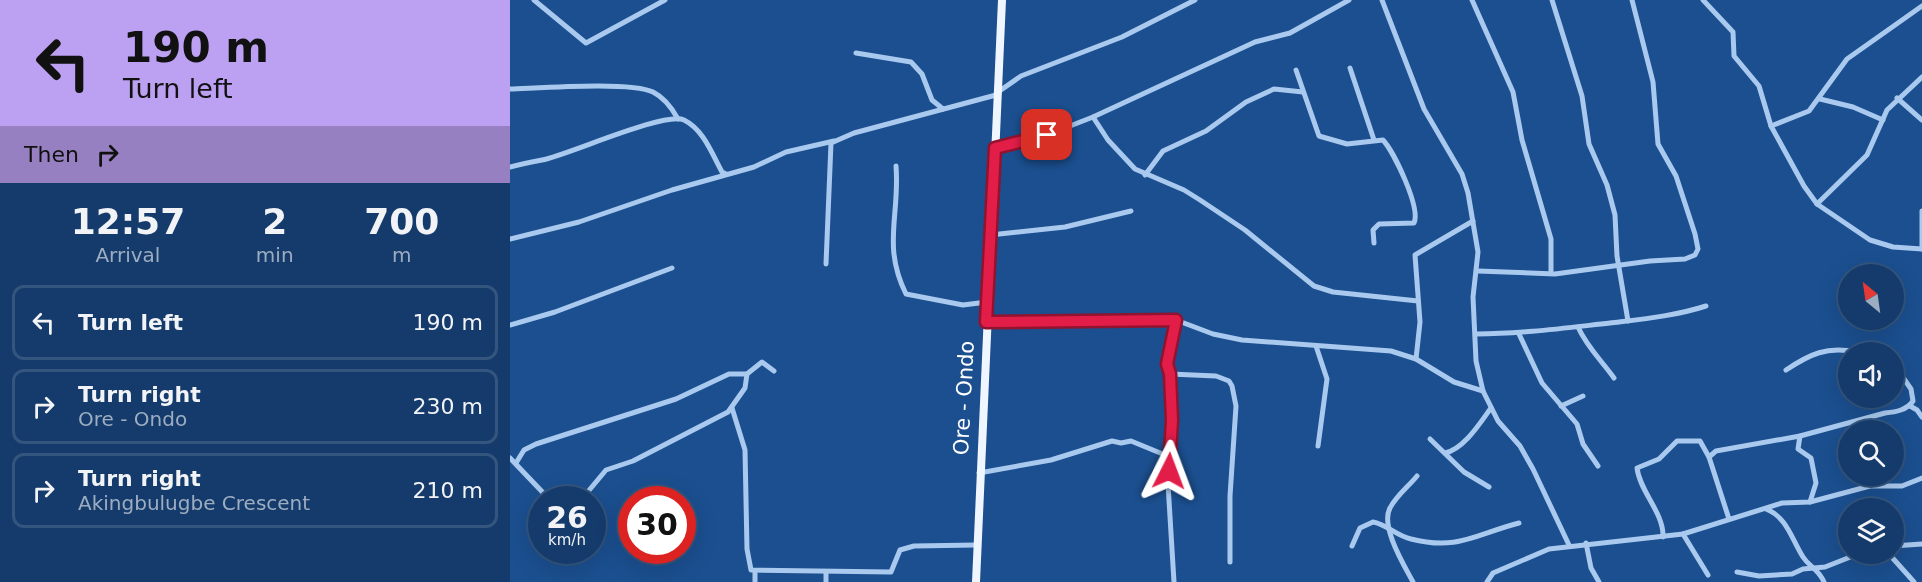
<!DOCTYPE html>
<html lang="en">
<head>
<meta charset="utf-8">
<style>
  body { margin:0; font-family:"DejaVu Sans",sans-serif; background:#1d4271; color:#f1f3f6; height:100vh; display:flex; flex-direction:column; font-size:22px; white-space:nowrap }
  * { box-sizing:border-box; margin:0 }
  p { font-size:20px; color:#9dadc1 }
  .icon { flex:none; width:33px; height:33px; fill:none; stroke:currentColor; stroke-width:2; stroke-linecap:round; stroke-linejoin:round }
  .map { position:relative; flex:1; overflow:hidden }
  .drawer { display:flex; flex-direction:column; background:#143b6b; width:510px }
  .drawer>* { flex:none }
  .top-card { background:#bca0f2; color:#111; overflow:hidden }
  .needle { width:39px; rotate:331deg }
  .tools { position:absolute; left:1328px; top:264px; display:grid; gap:12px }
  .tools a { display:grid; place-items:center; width:66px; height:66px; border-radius:50%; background:#143b6b; box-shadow:0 6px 24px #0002,0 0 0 2px #33557e; font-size:30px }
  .speed { position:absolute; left:18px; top:486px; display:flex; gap:12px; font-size:30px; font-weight:700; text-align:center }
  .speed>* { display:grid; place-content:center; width:78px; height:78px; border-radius:50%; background:#143b6b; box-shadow:0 6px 24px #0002,0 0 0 2px #33557e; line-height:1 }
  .speed small { font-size:15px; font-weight:400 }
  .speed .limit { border:9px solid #d22; background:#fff; color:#111 }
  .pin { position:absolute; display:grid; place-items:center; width:51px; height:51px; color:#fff; margin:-26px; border-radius:12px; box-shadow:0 3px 9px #0006 }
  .me { position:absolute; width:66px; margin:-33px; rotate:3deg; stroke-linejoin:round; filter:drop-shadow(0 0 4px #0008) }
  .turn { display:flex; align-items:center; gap:21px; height:126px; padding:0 24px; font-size:27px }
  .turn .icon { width:78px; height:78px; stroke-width:2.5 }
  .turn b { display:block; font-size:42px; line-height:51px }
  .then { display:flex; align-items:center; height:57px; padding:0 24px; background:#0003; gap:12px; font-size:22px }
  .eta { display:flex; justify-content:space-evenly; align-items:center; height:102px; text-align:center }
  .eta b { font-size:36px; font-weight:700; line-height:42px }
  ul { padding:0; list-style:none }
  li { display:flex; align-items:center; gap:18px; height:75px; margin:0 12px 9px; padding:0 12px; border:3px solid #33557e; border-radius:12px }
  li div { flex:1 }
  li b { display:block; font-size:22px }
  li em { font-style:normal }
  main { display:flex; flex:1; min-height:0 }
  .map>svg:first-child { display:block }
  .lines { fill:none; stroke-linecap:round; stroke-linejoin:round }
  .minor { stroke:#a9c9ee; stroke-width:5 }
  .primary { stroke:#f0f6ff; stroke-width:8 }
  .route-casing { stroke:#92132f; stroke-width:15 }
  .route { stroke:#e11d48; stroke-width:10 }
  .labels { text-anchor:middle; stroke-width:6; stroke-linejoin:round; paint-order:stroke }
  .street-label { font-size:21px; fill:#fff; stroke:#1b4f8f }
</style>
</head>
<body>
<main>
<section class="drawer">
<div class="top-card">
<div class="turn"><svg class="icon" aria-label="left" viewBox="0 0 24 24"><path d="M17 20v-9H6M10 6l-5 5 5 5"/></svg><div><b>190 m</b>Turn left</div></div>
<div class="then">Then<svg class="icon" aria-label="right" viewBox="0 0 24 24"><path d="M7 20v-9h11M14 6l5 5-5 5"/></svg></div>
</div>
<div class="eta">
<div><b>12:57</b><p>Arrival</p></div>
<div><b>2</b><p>min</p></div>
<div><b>700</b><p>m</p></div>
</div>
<ul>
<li><svg class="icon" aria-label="left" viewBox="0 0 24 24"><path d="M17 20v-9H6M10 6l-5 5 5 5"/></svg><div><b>Turn left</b></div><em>190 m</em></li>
<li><svg class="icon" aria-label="right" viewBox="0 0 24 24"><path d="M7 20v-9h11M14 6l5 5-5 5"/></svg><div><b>Turn right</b><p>Ore - Ondo</p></div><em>230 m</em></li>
<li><svg class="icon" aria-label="right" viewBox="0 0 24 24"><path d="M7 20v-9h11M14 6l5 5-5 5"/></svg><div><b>Turn right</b><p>Akingbulugbe Crescent</p></div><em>210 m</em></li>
</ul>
</section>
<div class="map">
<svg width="1412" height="582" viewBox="0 0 1412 582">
  <rect width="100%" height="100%" fill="#1b4f8f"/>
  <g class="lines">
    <g class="minor">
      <polyline points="24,0 76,43 155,0"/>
      <polyline points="872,0 914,109 952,174 958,193 968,252 963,297 966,361 973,391 988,421 1010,446 1023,469 1059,545"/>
      <polyline points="962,0 1003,92 1012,140 1041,239 1041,272"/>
      <polyline points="1042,0 1072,96 1079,144 1097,185 1105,215 1107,256 1118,321"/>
      <polyline points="1193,0 1223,32 1224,56 1249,86 1261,126 1294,186 1307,204 1360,240 1383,247 1412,249"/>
      <polyline points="346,53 401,62 412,74 422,100 433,109"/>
      <polyline points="840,68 864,140"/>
      <path d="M786 70 809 136 837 144 873 140C884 152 911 208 904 223L869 224 863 230 864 243"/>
      <path d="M0 89C29 88 121 81 143 92 155 98 162 108 168 119"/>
      <polyline points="488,92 511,76 612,37 685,0"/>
      <polyline points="1387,98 1412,120"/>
      <polyline points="1310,99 1343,107 1373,120"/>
      <polyline points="583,117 598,140 625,169 674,190 690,200 735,230 804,286 823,292 908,301"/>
      <polyline points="1261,126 1299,111 1337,59 1412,6"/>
      <polyline points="485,148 537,135 583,117 745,42 780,33 839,0"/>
      <path d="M386 166C390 215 372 246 396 294L453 305 477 302"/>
      <path d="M0 167C11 164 21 162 32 160 58 155 155 111 174 120 194 130 202 154 212 172L216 174"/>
      <polyline points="635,175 653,151 696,131 736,102 764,89 793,92"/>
      <polyline points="1307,204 1357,155 1377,110 1412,77"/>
      <polyline points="480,235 555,227 621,211"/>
      <polyline points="0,239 69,222 162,190 244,167 276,152 324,141"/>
      <polyline points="1412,249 1412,211"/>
      <polyline points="316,264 321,143 344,133 486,95"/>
      <polyline points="968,271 1045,274 1140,261 1175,259 1185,255 1188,249 1185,234 1166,176 1148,144 1143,82 1122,0"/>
      <polyline points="477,322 666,320 703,334 732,340 881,351 906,359 944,382 973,391"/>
      <polyline points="0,325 45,312 162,268"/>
      <path d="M1068 327C1077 347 1091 360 1104 378"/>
      <path d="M966 334C1011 334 1055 328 1100 323 1133 319 1165 316 1196 306"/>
      <polyline points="1009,334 1032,383 1067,424 1073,444 1088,466"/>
      <polyline points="806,346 817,379 808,446"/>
      <polyline points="906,359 910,322 905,255 963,221"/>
      <path d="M1276 370C1300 354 1317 346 1346 352"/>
      <polyline points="660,374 706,376 719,381 722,386 726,406 720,496 720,562"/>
      <polyline points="1051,406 1073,396"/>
      <polyline points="1400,406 1407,410 1412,417"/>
      <polyline points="222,408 235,450 237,549 241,570 381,572 390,550 404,546 466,545"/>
      <polyline points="1290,436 1288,449 1301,458 1306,483 1300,502"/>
      <polyline points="920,439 954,472 979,487"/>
      <path d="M935 453C954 449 970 423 981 408"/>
      <polyline points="0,458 40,500"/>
      <polyline points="6,463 14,450 26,444 166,399 219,374 237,374"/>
      <polyline points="469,473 541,460 602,441 611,443 621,441 660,457"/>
      <polyline points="71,500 96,470 123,461 218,412 235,388 237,374 252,362 264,371"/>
      <path d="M1256 509C1277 517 1282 540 1293 557 1300 568 1308 568 1314 582"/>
      <path d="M1219 519 1199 457 1206 451 1290 436 1375 413C1386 412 1397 410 1403 401L1401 389 1383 363"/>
      <polyline points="1173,534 1198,575"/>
      <path d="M1153 537C1154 513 1130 492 1127 468L1149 459 1167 441H1190L1199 457"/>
      <polyline points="1076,543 1081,568 1089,582"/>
      <path d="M842 546 850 528 863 522C876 524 887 536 901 539 948 551 966 534 1009 523"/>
      <polyline points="1383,546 1412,544"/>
      <polyline points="1379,554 1404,582"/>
      <polyline points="316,572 316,582"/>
      <polyline points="1227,572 1249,576 1282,574 1293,569 1315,567 1348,554"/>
      <polyline points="245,582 245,572"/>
      <polyline points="664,582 658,484 662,420 660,374 657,364 666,320"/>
      <path d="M903 582C894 565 870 526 880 508 886 496 899 486 907 476"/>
      <polyline points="977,582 983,573 1039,549 1173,534 1272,503 1300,502 1360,486 1392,486 1412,478"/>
    </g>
    <polyline class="primary" points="466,582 492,0"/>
  </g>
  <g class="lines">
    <g class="route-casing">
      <polyline id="route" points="537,135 485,148 476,322 666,320 657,364 660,374 662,420 659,471"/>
    </g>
    <use href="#route" class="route"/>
  </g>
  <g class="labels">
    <g class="street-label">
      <text transform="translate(454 398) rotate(-87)" y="7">Ore - Ondo</text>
    </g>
  </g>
</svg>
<div class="tools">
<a><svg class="needle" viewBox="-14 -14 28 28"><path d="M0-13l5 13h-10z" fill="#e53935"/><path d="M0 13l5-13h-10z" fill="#9dadc1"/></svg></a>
<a><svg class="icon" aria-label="sound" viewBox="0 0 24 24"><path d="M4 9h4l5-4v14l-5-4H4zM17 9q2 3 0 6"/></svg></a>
<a><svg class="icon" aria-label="search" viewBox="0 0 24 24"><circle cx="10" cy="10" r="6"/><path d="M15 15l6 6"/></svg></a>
<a><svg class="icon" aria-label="layers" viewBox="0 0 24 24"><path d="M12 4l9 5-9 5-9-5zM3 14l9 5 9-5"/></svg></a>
</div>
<div class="speed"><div>26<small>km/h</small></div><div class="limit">30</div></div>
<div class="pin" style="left:537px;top:135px;background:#d93025"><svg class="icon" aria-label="arrive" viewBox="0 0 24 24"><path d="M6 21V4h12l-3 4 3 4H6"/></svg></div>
<svg class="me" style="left:659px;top:471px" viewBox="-20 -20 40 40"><path d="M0-17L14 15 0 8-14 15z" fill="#e11d48" stroke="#fff" stroke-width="4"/></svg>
</div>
</main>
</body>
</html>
